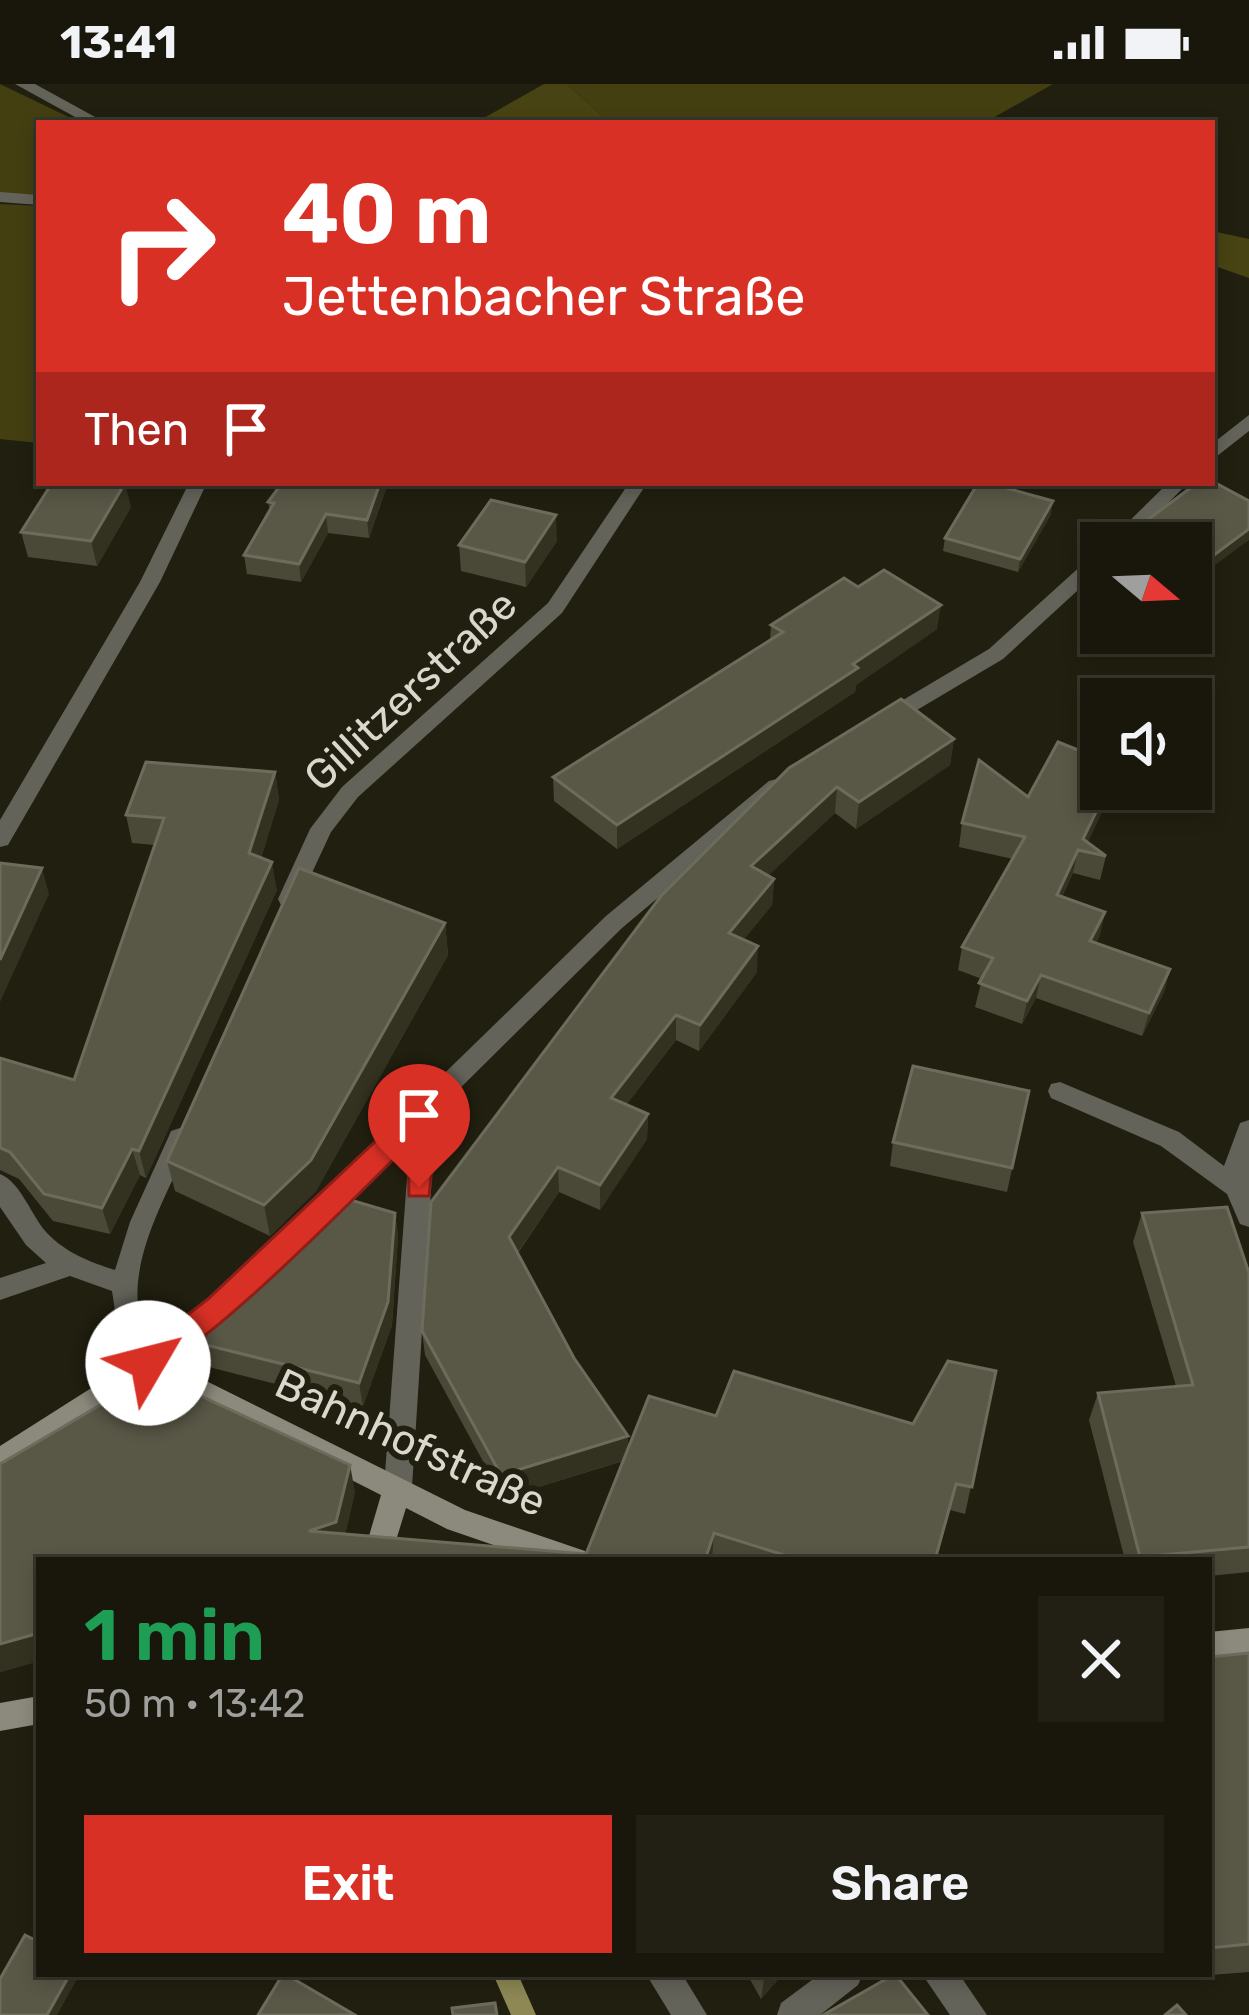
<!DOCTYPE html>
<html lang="en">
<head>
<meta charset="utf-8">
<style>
  body { margin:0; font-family:Rubik,sans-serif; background:#222014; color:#f1f3f6; height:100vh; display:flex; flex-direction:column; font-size:45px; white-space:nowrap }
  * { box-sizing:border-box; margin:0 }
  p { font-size:39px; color:#9f9f9d }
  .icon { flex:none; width:66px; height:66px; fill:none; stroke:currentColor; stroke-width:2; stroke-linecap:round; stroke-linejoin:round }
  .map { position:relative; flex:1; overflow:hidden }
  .details { position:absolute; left:36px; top:1473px; width:1176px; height:420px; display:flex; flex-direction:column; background:#19170b; border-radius:0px; box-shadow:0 6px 18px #0003,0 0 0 3px #37362c }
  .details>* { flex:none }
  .guide { position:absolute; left:36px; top:36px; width:1179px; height:366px; border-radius:0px; box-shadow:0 6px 18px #0003,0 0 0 3px #37362c; background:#d93025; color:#fff; overflow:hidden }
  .needle { width:78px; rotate:109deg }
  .buttons { position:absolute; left:1080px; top:438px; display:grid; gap:24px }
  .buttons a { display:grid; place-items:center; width:132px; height:132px; border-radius:0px; background:#19170b; box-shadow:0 6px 18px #0003,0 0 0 3px #37362c; font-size:60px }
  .pin { position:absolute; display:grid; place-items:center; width:102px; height:102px; color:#fff; margin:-123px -51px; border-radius:50% 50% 50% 0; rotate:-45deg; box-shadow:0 0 12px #0007 }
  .pin .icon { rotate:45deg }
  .me { position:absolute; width:132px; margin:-66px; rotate:53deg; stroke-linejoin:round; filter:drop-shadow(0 0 9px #0008) }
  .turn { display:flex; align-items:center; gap:42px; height:252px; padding:0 48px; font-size:54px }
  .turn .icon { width:156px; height:156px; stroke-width:2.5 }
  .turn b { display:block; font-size:84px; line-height:102px }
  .then { display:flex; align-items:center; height:114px; padding:0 48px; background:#0003; gap:24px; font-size:45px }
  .round { display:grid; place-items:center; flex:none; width:126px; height:126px; border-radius:0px; background:#222014 }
  .headline { display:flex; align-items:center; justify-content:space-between; height:204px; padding:0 48px }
  h1 { font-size:72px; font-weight:600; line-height:90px; color:#1e9e55 }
  .primary-button { display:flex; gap:24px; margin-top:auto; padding:24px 48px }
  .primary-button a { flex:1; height:138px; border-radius:0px; background:#d93025; color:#fff; font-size:48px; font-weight:600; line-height:138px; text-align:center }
  .primary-button a+a { background:#222014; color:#f1f3f6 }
  .status { display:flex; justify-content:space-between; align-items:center; height:84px; padding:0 60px; background:#19170b; direction:ltr }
  .status svg { height:33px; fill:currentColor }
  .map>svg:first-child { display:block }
  .green { fill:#443f11 }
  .forest { fill:#484312 }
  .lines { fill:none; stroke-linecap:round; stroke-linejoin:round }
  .stream { fill:#8d8854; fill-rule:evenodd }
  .lane { fill:#63635a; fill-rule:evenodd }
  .street { fill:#63635a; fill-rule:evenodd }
  .secondary { fill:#8b8a7c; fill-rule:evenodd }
  .wall { fill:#4a4937 }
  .shaded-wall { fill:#333220 }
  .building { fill:#595847; stroke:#6d6c5c; stroke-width:3 }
  .route { fill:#d93025; stroke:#8d1f18; stroke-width:3 }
  .labels { text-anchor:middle; stroke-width:12; stroke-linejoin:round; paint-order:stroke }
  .street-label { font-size:42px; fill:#d8d8cd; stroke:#211f0f }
</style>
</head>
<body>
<div class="status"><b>13:41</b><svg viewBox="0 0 49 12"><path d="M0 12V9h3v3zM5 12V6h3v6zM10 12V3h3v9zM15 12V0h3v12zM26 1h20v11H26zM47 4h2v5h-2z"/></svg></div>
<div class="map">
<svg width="1249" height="1931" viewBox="0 0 1249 1931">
  <rect width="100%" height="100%" fill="#211f0f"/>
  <g class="green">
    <polygon points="0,0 81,39 39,39 39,112 0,110"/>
    <polygon points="567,0 1053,0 984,39 610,39"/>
    <polygon points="0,120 39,122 39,359 0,355"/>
  </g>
  <g class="forest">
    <polygon points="544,0 567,0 610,39 475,39"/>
    <polygon points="1212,147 1249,155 1249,194 1212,181"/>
  </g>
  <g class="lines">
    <polygon class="stream" points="493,1890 518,1890 536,1931 511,1931"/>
    <g class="lane">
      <polygon points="195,399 204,405 160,498 8,761 0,763 0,736 140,498 186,405"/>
      <polygon points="1060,998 1179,1048 1224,1082 1240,1039 1249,1036 1249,1143 1240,1140 1227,1110 1161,1062 1051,1014 1048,1007 1051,1000"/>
    </g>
    <g class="street">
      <polygon points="15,0 35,0 106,39 86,39"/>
      <polygon points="0,108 39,111 39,121 0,118"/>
      <polygon points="1249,331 1249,347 1212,376 1212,360"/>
      <polygon points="629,399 647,399 562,529 358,713 331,748 297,821 281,821 278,815 310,745 342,703 548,519"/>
      <polygon points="1168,399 1188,399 1128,459 1107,459"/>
      <polygon points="1101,468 1101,485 1003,575 890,642 876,642 872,637 876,632 989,565 1094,470"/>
      <polygon points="777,695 785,697 788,702 785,707 622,844 436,1028 412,1403 408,1412 398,1415 388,1412 384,1403 410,1054 324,1138 315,1141 306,1138 302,1131 306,1124 606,832 769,697"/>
      <path d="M180 1044 189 1047 192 1054C167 1113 112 1197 151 1261L210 1216 264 1164 273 1161 282 1164 286 1172 282 1180 228 1232 148 1290 139 1287 119 1253 112 1207 70 1192 0 1216V1194L46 1179 26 1161 0 1123V1090C20 1097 32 1133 47 1149 66 1169 90 1178 115 1186L130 1138 168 1054 171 1047Z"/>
      <polygon points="646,1890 682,1890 707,1931 671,1931"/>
      <polygon points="820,1890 863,1890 858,1901 820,1931 777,1931 781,1919"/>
      <polygon points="922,1890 959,1890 987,1931 950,1931"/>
    </g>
    <g class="secondary">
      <polygon points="148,1268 465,1426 585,1467 589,1476 537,1476 447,1445 406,1424 390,1476 362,1476 381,1411 149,1293 0,1389 0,1362"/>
      <polygon points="1249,1544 1249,1572 1209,1576 1209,1548"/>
      <polygon points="39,1612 39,1640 0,1647 0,1619"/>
    </g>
  </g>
  <g class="wall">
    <polygon points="388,399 369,454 328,449 301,498 247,490 244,471 270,427 268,418"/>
    <polygon points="131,423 97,482 28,473 21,448"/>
    <polygon points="1051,430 1018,488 943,467 945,454"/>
    <polygon points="557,457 526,503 461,487 459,461"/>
    <polygon points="1191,459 1211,484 1206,499 1191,495"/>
    <polygon points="771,541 937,545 856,601 855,608 617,765 554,717 553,693 770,556"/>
    <polygon points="954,655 950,681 856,745 835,729 768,791 774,795 772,821 744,855 757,888 699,967 676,956 626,1021 648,1030 647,1055 600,1126 559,1108 518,1169 574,1274 628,1352 628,1364 716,1332 913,1340 996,1287 965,1430 950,1426 936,1476 713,1474 39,1476 39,1577 0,1588 0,1380 355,1408 345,1450 586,1470 623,1377 503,1414 425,1271 422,1247 789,684"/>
    <polygon points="275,688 279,716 261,774 277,806 146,1094 140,1091 110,1150 53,1137 19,1095 0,1086 0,974 74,996 155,761 132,759 126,731"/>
    <polygon points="962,739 1088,758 1106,772 1100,796 1073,789 1062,813 1100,851 1096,859 1170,885 1164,908 1142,952 1036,914 1022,940 975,923 982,895 958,886 962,863 1013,775 959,763"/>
    <polygon points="445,839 448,871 316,1107 270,1152 175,1107 167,1077"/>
    <polygon points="1029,1007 1007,1108 890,1082 893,1058"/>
    <polygon points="395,1129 398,1152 392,1241 363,1322 193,1279 186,1256"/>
    <polygon points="1142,1129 1249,1189 1249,1488 1209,1492 1209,1476 1125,1476 1089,1336 1098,1309 1176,1302 1133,1158"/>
    <polygon points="1249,1569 1249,1888 1160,1895 1156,1890 1209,1890 1209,1573"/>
    <polygon points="747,1890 783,1890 761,1915"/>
  </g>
  <g class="shaded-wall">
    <polygon points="125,399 131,423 97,482 91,457"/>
    <polygon points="380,399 388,399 369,454 367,436"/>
    <polygon points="1053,417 1051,430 1018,488 1020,475"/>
    <polygon points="326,430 328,449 301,498 299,480"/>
    <polygon points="556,431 557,457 526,503 525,478"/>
    <polygon points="1249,445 1249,456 1211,484 1206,499 1214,471"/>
    <polygon points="941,521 937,545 856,601 855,608 617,765 617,741"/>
    <polygon points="954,655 950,681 856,745 859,718"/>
    <polygon points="275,688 279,716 254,797 249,769"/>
    <polygon points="837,703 835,729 750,809 751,782"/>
    <polygon points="1107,705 1113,705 1084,767 1083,755"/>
    <polygon points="1078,766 1073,789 1052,834 1057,811"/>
    <polygon points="272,778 277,806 146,1094 139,1067"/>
    <polygon points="42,784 49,810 0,918 0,876"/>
    <polygon points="774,795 772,821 728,875 729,849"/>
    <polygon points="1105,828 1100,851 1085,880 1090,857"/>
    <polygon points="445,839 448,871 316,1107 270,1152 264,1121"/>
    <polygon points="758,862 757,888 699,967 700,941"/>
    <polygon points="1170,885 1164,908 1142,952 1149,929"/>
    <polygon points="1041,891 1036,914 1022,940 1027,917"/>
    <polygon points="676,931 676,956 611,1040 611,1014"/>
    <polygon points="648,1030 647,1055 600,1126 600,1101"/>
    <polygon points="132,1065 140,1091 110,1150 102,1124"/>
    <polygon points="558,1083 559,1108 511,1178 509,1153"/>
    <polygon points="395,1129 398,1152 392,1241 363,1322 359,1299"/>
    <polygon points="628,1352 628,1375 503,1414 501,1391"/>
    <polygon points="350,1381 355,1408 342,1464 309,1447"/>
    <polygon points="714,1449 712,1476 705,1476"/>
    <polygon points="36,1550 39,1556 39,1577 0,1588 0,1560"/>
    <polygon points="70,1890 80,1890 57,1931 47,1931"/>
    <polygon points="768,1890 783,1890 761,1915 764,1895"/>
  </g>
  <g class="building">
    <polygon points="1212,397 1249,417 1249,445 1214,471 1209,485 1191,482 1191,459 1138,459 1146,437 1197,399 1212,399"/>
    <polygon points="52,399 125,399 91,457 21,448"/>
    <polygon points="282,399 380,399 367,436 326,430 299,480 244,471 274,419 268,418"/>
    <polygon points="978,399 988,399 1053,417 1020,475 945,454"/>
    <polygon points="491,416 556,431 525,478 459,461"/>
    <polygon points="884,486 941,521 853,580 858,584 617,741 553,693 783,548 771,541 844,494 858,503"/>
    <polygon points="901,615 954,655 859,718 837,703 751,782 774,795 729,849 758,862 700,941 676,931 611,1014 648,1030 600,1101 558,1083 509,1153 574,1274 628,1352 501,1391 422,1247 431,1118 661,812 789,684"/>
    <polygon points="1058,658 1101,675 1101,705 1107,705 1083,755 1106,772 1078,766 1057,811 1105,828 1090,857 1170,885 1149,929 1041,891 1027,917 979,899 993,874 962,863 1025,753 962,739 979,676 1028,713"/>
    <polygon points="146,678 275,688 249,769 272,778 139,1067 132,1065 102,1124 44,1110 10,1068 0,1064 0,974 74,996 164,734 126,731"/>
    <polygon points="0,779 42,784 0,876"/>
    <polygon points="299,784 445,839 311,1076 264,1121 167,1077"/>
    <polygon points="913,982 1029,1007 1012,1084 893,1058"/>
    <polygon points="330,1110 395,1129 388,1218 359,1299 186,1256 232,1213"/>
    <polygon points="1227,1123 1249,1189 1249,1463 1140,1473 1098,1309 1193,1301 1142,1129"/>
    <polygon points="948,1277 996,1287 972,1403 956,1400 935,1476 800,1476 714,1449 705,1476 39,1476 39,1549 0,1560 0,1380 153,1290 350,1381 336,1438 309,1447 586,1470 649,1312 716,1332 734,1287 913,1340"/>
    <polygon points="1249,1569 1249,1860 1209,1864 1209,1573"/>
    <polygon points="25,1851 39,1858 39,1890 70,1890 47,1931 0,1931 0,1895"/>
    <polygon points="283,1890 285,1890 355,1931 258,1931"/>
    <polygon points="895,1890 928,1931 823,1931"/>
    <polygon points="495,1919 497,1931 453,1931 452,1924"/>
    <polygon points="1177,1921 1186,1931 1165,1931"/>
  </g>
  <path class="route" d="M424 1017 438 1028 429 1112H409L408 1061C371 1097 174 1301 137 1288L132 1279 137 1270 208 1215 414 1021Z"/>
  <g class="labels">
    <g class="street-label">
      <text transform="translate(410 606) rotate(-43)" y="15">Gillitzerstraße</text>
      <text transform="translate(411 1358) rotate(25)" y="15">Bahnhofstraße</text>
    </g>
  </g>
</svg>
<div class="buttons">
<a><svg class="needle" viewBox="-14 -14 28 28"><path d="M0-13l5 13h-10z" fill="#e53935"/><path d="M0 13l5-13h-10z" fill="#9f9f9d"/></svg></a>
<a><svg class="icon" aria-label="sound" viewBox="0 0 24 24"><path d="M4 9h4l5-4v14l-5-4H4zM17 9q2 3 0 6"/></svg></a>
</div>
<div class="pin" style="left:419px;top:1103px;background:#d93025"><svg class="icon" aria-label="arrive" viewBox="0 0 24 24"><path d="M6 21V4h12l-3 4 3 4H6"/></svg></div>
<svg class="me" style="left:148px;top:1279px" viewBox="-20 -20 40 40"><circle r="19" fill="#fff"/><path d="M0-13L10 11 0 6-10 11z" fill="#d93025"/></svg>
<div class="guide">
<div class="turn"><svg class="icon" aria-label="right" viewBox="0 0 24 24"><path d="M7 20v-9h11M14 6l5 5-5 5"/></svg><div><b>40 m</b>Jettenbacher Straße</div></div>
<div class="then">Then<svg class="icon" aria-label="arrive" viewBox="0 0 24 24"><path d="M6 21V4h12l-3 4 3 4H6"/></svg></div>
</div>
<section class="details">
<div class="headline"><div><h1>1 min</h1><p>50 m · 13:42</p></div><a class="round"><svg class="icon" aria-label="close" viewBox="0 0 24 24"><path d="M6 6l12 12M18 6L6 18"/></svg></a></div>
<div class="primary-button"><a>Exit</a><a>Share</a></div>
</section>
</div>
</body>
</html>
